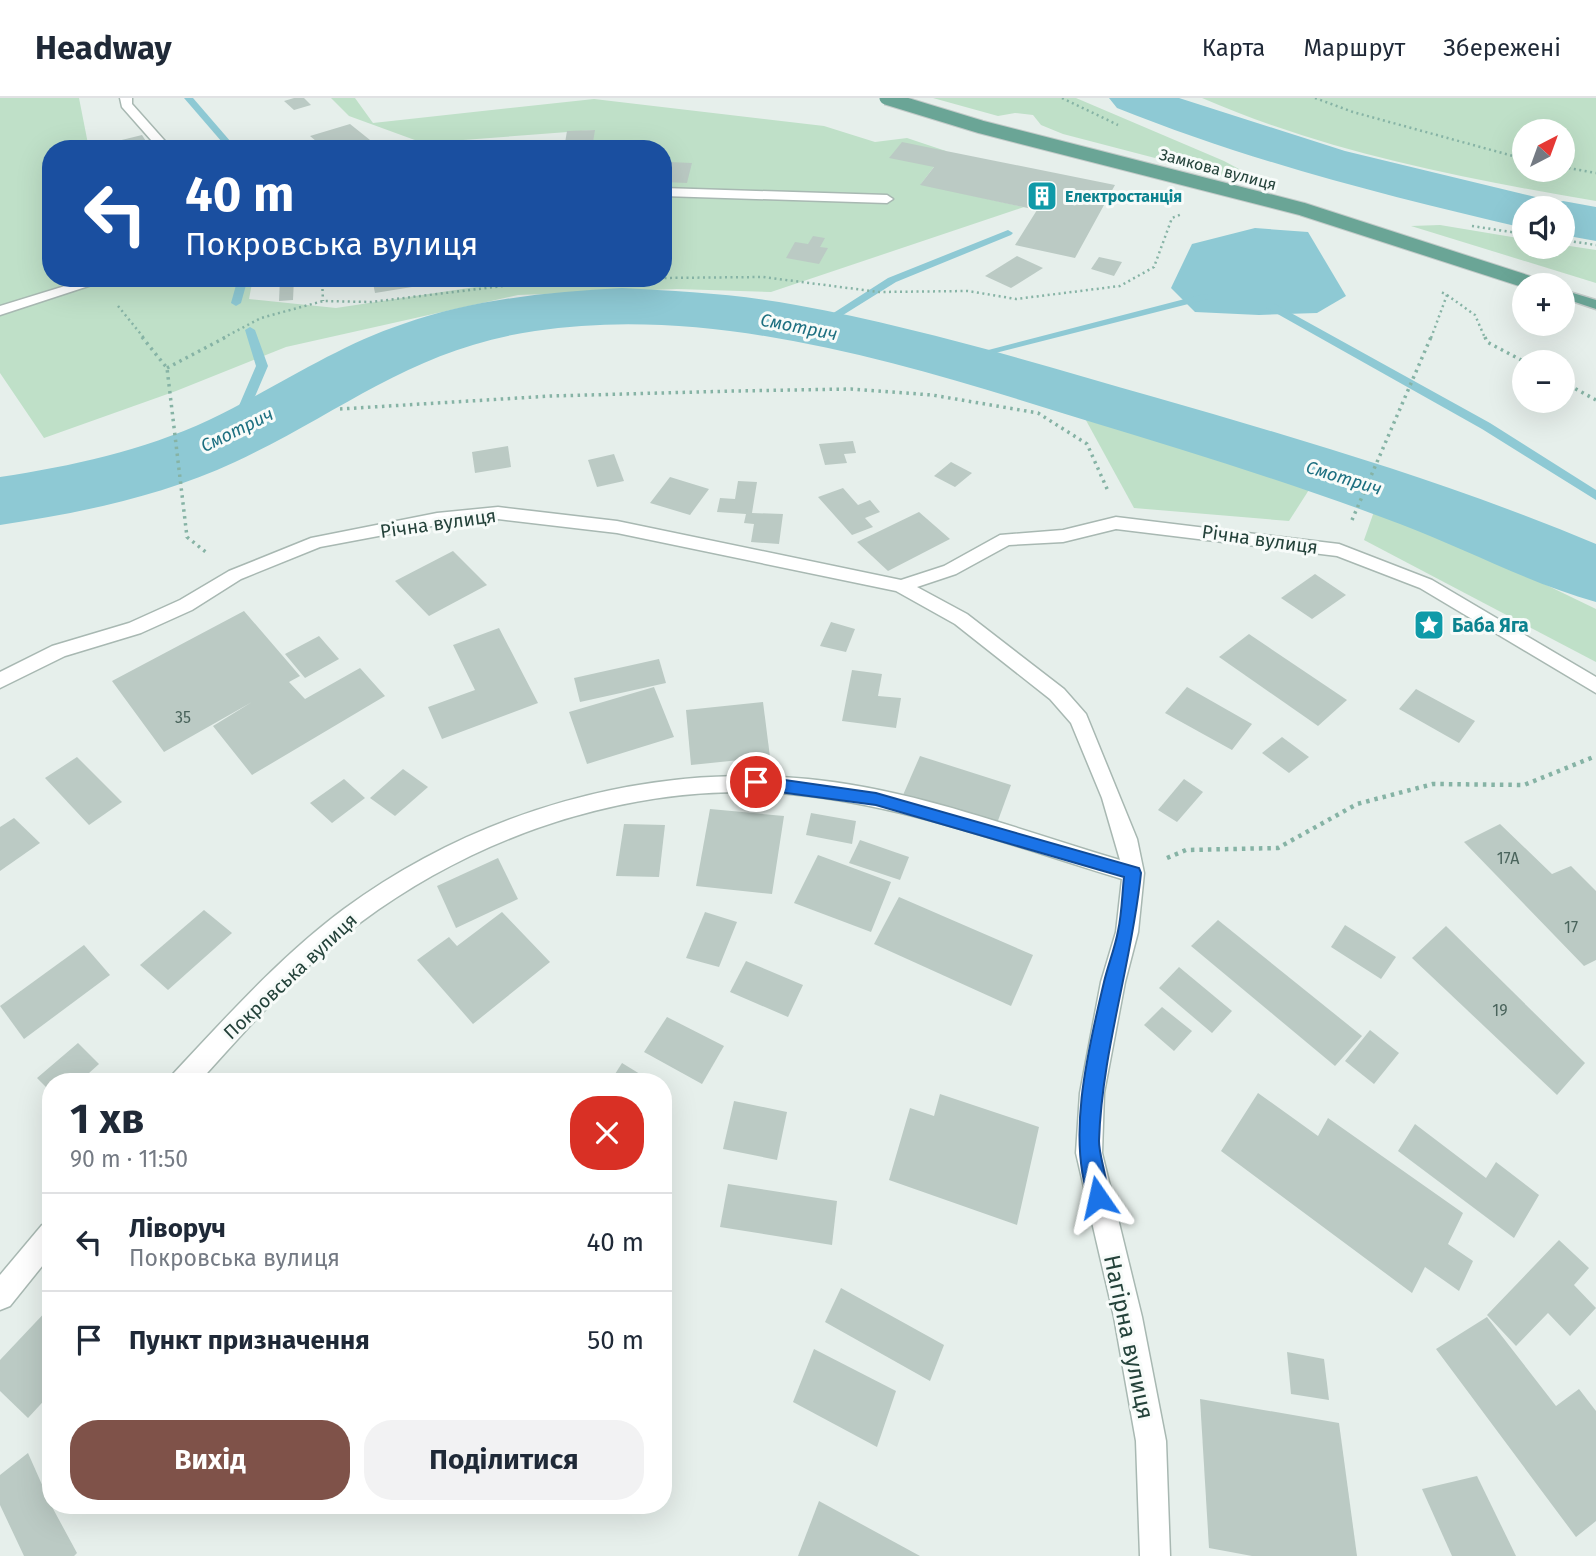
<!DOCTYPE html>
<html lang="uk">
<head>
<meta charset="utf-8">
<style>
  body { margin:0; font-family:"Fira Sans",sans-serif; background:#f2f2f3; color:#1f2937; height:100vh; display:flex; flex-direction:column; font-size:26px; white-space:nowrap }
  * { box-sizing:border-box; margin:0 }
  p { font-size:23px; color:#747a83 }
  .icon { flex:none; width:38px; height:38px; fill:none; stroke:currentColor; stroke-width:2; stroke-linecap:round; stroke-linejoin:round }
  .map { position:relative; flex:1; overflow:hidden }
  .panel { position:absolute; left:42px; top:975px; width:630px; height:441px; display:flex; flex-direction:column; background:#fff; border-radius:28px; box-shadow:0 7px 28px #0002 }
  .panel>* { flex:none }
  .banner { position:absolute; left:42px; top:42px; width:630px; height:147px; border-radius:28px; box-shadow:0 7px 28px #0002; background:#1a4fa0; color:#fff; overflow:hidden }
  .needle { width:46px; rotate:41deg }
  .fabs { position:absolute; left:1512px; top:21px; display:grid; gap:14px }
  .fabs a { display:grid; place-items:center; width:63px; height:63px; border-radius:50%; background:#fff; box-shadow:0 7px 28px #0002; font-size:35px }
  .pin { position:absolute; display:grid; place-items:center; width:60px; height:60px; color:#fff; margin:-30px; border:4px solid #fff; border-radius:50%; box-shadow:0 2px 7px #0007 }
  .me { position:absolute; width:77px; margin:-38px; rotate:349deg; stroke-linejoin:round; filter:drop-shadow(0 0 5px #0008) }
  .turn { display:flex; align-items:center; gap:24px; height:147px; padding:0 28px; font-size:32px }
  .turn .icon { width:91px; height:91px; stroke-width:2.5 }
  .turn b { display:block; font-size:49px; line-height:60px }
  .round { display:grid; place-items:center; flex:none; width:74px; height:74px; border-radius:28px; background:#f2f2f3 }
  .headline { display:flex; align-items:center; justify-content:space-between; height:119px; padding:0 28px }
  h1 { font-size:42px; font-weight:700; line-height:52px }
  .primary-button { display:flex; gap:14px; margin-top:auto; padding:14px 28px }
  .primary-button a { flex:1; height:80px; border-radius:28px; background:#7f5249; color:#fff; font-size:28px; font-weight:700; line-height:80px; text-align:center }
  .primary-button a+a { background:#f2f2f3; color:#1f2937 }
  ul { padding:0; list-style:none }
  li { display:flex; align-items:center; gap:21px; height:98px; padding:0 28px; border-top:2px solid #e0e1e3 }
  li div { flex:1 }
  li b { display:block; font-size:26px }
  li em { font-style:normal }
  header { display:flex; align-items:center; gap:42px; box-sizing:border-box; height:98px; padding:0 35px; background:#fff; border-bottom:2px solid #e0e1e3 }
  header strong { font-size:33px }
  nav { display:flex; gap:38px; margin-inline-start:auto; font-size:24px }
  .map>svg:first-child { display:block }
  .green { fill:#bfe0c8; fill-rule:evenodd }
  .water { fill:#8ec9d4 }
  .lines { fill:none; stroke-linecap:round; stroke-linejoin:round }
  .stream { fill:#8ec9d4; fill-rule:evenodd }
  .river { fill:#8ec9d4; fill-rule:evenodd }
  .building { fill:#bbcac4 }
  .minor-casing { stroke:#a8b8b2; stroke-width:3 }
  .major-casing { stroke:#c2cac8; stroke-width:3 }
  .path-far2 { stroke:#86b3a5; stroke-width:2.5; stroke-dasharray:2 3.5; stroke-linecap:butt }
  .path-far1 { stroke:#86b3a5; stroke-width:3.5; stroke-dasharray:2.5 4.5; stroke-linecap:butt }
  .path { stroke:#86b3a5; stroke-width:4.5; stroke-dasharray:3.5 5; stroke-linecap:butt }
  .minor { fill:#fff; fill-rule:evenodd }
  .major { fill:#6aa596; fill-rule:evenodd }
  .major-bridge-casing { stroke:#c2cac8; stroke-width:15; stroke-linecap:butt }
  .major-bridge { stroke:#6aa596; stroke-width:13 }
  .route { fill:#1a73e8; stroke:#114b97; stroke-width:2 }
  .labels { text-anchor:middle; stroke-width:6; stroke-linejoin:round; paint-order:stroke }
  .far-street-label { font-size:16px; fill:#24423a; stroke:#f7fbf9 }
  .far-culture-label { font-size:16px; font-weight:bold; fill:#0d838f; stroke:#f7fbf9; text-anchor:start }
  .number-label { font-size:16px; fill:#4a645c }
  .far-water-label { font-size:18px; font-style:italic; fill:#1c6f80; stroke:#f7fbf9 }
  .street-label { font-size:19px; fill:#24423a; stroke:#f7fbf9 }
  .culture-label { font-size:19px; font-weight:bold; fill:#0d838f; stroke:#f7fbf9; text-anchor:start }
  .near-street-label { font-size:23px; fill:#24423a; stroke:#f7fbf9 }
</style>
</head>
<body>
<header>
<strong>Headway</strong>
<nav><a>Карта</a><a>Маршрут</a><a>Збережені</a></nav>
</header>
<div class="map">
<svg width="1596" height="1458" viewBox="0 0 1596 1458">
  <rect width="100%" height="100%" fill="#e6efeb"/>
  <g class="green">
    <polygon points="0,0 79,0 89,51 51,51 51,180 253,180 249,201 336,210 534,180 663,180 663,51 592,51 594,32 423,45 349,18 331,0 355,0 373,25 594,1 824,28 875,44 907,40 946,53 921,86 1024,109 771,194 677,191 518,197 286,249 176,293 44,340 0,275"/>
    <polygon points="933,0 1076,0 1224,63 1278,92 1063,36 1041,27 1033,17 1015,15 998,18"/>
    <path d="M1202 0H1596V103C1461 80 1329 55 1202 0ZM1524 33H1563V72H1524Z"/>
    <polygon points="1440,127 1524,141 1524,149 1563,147 1596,152 1596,185 1411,128"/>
    <polygon points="1082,315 1314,384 1289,423 1134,410"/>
    <polygon points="1377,405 1596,511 1596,564 1364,442"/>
  </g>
  <polygon class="water" points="1255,130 1308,134 1346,198 1317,215 1259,217 1195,214 1171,190 1192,146"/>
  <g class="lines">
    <g class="stream">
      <polygon points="184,0 193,0 237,51 228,51"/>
      <polygon points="1008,132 1013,135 1011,137 896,184 819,232 810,230 888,180"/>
      <polygon points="238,180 248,180 241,205 236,208 231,205"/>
      <polygon points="1204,196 1208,197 1208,201 956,265 950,262"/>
      <polygon points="1265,205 1273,205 1490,325 1596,392 1596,402 1482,331 1265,209"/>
      <polygon points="250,229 255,232 268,268 238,338 232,342 226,338 256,268 245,232"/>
    </g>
    <g class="river">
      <path d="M1109 0H1179L1345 53 1544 101 1548 107 1563 103 1596 109V143L1563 137V110H1524V130C1386 98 1249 63 1117 10Z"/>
      <path d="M622 190C680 193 738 196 796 207 917 229 1036 265 1154 299 1304 342 1453 386 1596 446V504C1529 485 1466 451 1400 426 1298 387 1193 355 1088 323 914 269 718 205 535 233 412 251 342 314 235 364 162 398 80 415 0 427V379C72 368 142 353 209 322 274 291 334 249 403 226 474 201 548 194 622 190Z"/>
    </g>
  </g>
  <g class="building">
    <polygon points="294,0 304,0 311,7 294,12 284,3"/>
    <polygon points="350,26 375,46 359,51 306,51 302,48 316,43 310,38"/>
    <polygon points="595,32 592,51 564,51 567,33"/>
    <polygon points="142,37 151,51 89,51 89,50"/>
    <polygon points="902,44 946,53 1115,87 1075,160 1015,147 1037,112 920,87 934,69 889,60"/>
    <polygon points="669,64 692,65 687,85 664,84"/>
    <polygon points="813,138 825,140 820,149 828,150 819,166 786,160 795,144 808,146"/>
    <polygon points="1017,158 1043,170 1011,190 985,178"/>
    <polygon points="1099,159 1122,164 1114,178 1091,171"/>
    <polygon points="280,180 294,180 293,202 279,203"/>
    <polygon points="372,180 409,180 412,189 375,195"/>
    <polygon points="853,343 856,355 844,356 847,365 825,367 819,346"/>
    <polygon points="508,348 511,369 475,375 472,354"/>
    <polygon points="614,356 624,383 597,389 588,362"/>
    <polygon points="951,364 972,375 955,389 934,378"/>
    <polygon points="670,379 709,391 690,417 650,405"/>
    <polygon points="738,383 757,384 752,415 783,416 779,446 751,444 754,426 744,425 746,416 717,414 720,400 735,401"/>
    <polygon points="843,390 858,407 870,402 880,414 865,420 873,429 852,437 818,399"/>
    <polygon points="919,414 950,441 888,473 857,444"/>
    <polygon points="453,453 487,487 429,518 395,483"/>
    <polygon points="1315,476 1346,497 1312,521 1281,500"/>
    <polygon points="244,513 300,578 289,584 305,601 360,570 385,598 252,677 213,628 252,604 164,654 112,583"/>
    <polygon points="831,524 855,531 846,554 820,548"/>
    <polygon points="499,530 538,605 442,641 428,609 475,592 453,547"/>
    <polygon points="1249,536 1347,602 1318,628 1219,559"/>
    <polygon points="319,538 339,561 305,580 285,556"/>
    <polygon points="659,561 666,585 580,604 574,580"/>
    <polygon points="852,572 882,576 878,598 901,600 896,630 842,623"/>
    <polygon points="654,589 674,639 587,666 569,614"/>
    <polygon points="1187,589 1252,626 1232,652 1165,615"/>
    <polygon points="1416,591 1475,623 1459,645 1399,611"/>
    <polygon points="763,604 770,659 691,667 686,612"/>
    <polygon points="1282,639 1309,659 1289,675 1262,655"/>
    <polygon points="920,658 1011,687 996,728 903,697"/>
    <polygon points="77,659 122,704 89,727 45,680"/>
    <polygon points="403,671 428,689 395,718 370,700"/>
    <polygon points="344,681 365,700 332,725 310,705"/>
    <polygon points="1184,681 1203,694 1177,724 1158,712"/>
    <polygon points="710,711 784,718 772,796 696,788"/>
    <polygon points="811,715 856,723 852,746 806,737"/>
    <polygon points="14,720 40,745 0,773 0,729"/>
    <polygon points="624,726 665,727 659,779 616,778"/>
    <polygon points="1500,726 1552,776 1571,768 1596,793 1596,862 1584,868 1464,744"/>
    <polygon points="860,742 909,759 900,782 849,765"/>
    <polygon points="818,757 891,784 871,834 794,805"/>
    <polygon points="498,760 518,801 456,830 437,788"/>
    <polygon points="899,799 1033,857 1011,908 874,846"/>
    <polygon points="204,812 232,835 168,892 140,867"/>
    <polygon points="502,814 550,864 473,926 417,862 449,839 457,848"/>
    <polygon points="705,814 737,824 719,869 686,860"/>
    <polygon points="1218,822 1362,938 1335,968 1191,848"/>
    <polygon points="1345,827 1396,859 1381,881 1331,849"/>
    <polygon points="1446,828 1585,965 1557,997 1412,860"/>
    <polygon points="84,847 110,877 24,941 0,908"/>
    <polygon points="746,863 803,887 788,919 730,894"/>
    <polygon points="1179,869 1232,913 1212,935 1159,890"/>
    <polygon points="1162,909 1192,933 1174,953 1144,927"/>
    <polygon points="667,919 724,948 702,986 644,954"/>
    <polygon points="1370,932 1399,955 1374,986 1345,963"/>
    <polygon points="78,945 99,966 79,984 51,984 51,994 37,980"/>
    <polygon points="622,965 653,984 610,984"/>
    <polygon points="1258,995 1318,1038 1328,1020 1463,1115 1448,1146 1473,1163 1459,1193 1425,1169 1412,1195 1221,1053"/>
    <polygon points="940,996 1039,1029 1017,1127 889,1082 910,1010 934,1018"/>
    <polygon points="734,1003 787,1014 777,1062 723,1051"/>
    <polygon points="1415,1026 1486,1080 1496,1064 1539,1097 1514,1140 1398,1053"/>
    <polygon points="728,1086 837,1103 832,1147 720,1129"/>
    <polygon points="1559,1142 1589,1170 1574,1187 1596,1210 1570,1238 1548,1215 1516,1248 1487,1217"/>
    <polygon points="841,1190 944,1247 930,1283 825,1224"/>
    <polygon points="51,1208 51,1295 28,1320 0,1293 0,1262"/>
    <polygon points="1487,1219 1556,1308 1579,1291 1596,1313 1596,1423 1576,1439 1436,1251"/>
    <polygon points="814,1251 896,1293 877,1349 793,1304"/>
    <polygon points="1287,1254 1324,1261 1329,1302 1291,1296"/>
    <polygon points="1200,1301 1339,1325 1357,1458 1252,1458 1209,1450"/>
    <polygon points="28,1355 51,1407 77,1455 74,1458 24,1458 0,1407 0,1377"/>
    <polygon points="1477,1378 1516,1458 1452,1458 1422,1391"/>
    <polygon points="819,1403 920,1458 798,1458"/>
  </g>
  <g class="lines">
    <g class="minor-casing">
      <g id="minor">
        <polygon points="120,0 132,0 132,6 172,51 159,51 122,9"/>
        <polygon points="663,90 887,97 893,101 887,105 663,98"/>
        <polygon points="91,180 113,180 0,217 0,208"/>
        <path d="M498 409 617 423 901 482 944 468 1000 437 1063 432 1116 419 1339 446 1432 482 1596 579V595L1420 490 1337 458 1116 431 1063 444 1009 447 956 476 917 489 967 516 1064 591 1086 616 1137 741 1144 775 1138 834 1125 884 1104 995 1102 1055 1142 1219 1166 1343 1170 1458H1140L1136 1343 1114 1219 1076 1055 1080 995 1101 884 1116 834 1122 781C1019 750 916 711 809 698 651 679 488 730 361 824 300 869 250 928 199 984H170L173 976C227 918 281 858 344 811 476 714 644 665 808 681 914 691 1018 732 1120 762L1102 700 1071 625 1050 601 955 526 896 493 617 435 498 421 437 427 320 449 241 481 192 512 141 535 65 558 0 590V574L52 548 129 525 180 502 229 473 311 440 437 415Z"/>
        <polygon points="51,1123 51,1157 10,1208 0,1212 0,1177 42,1127"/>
      </g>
    </g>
    <g class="major-casing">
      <polygon id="major" points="1563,192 1596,202 1596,211 1563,200"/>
    </g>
    <g class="path-far2">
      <polyline points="1062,0 1118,27"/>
      <polyline points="1315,0 1353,14 1524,61"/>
      <polyline points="1563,69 1596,75"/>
      <polyline points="1472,128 1524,136"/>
      <polyline points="1563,142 1596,147"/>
      <polyline points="322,180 323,203"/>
      <polyline points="659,180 763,179 879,194 968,193 1016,201 1120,188 1154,169 1172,120 1182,116"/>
      <polyline points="1447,197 1475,217 1485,240"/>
      <polyline points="118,208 144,240"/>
      <polyline points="223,240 261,220 323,203 371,204 569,180"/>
      <polyline points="1431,240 1447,197 1441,194"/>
    </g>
    <g class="path-far1">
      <polyline points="142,239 167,270 187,439 207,455"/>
      <polyline points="1485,239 1487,244 1525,264"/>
      <polyline points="167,270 226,239"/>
      <polyline points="1563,284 1596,302"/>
      <polyline points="340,311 551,298 734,293 851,291 932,297 1038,315 1087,346 1108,393"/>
      <polyline points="1352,422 1431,239"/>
    </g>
    <polyline class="path" points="1167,760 1186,752 1278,750 1357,706 1433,686 1524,687 1596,658"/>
    <use href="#minor" class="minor"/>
    <use href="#major" class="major"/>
    <g class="major-bridge-casing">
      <polyline id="major-bridge" points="886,0 981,29 1302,111 1537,187"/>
    </g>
    <use href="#major-bridge" class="major-bridge"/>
  </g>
  <path class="route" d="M756 678 876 695 1139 770 1141 775C1132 865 1102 952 1099 1043 1099 1062 1112 1088 1105 1106L1098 1109 1091 1106C1065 1043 1089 948 1104 884 1108 867 1115 850 1118 833 1122 815 1122 797 1124 779L876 707 756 691 749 684Z"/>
  <defs>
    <g id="building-square" transform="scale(1.575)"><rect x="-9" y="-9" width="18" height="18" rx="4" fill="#0f9aa8" stroke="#f7fbf9"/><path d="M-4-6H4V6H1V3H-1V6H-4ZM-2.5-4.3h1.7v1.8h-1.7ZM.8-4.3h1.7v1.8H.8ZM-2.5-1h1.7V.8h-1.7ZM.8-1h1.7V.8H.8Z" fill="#fff"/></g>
    <g id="sight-square" transform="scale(1.575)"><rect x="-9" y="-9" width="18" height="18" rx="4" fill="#0f9aa8" stroke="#f7fbf9"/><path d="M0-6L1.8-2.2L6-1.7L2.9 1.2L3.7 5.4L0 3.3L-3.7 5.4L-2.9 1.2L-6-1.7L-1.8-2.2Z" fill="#fff"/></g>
  </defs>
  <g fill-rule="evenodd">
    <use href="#building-square" x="1042" y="98"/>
    <use href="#sight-square" x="1429" y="527"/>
  </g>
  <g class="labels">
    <g class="far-street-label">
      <text transform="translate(1218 71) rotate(15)" y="6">Замкова вулиця</text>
    </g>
    <g class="far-culture-label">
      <text x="1065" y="104">Електростанція</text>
    </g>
    <g class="number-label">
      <text x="183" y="625">35</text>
      <text x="1508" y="766">17А</text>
      <text x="1571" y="835">17</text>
      <text x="1500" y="918">19</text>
    </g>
    <g class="far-water-label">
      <text transform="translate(799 229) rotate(11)" y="6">Смотрич</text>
      <text transform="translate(237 332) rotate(-26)" y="6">Смотрич</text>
      <text transform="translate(1344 380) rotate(17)" y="6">Смотрич</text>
    </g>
    <g class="street-label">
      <text transform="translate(438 425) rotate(-8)" y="7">Річна вулиця</text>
      <text transform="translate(1260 441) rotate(8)" y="7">Річна вулиця</text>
      <text transform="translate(290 878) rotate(-43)" y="7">Покровська вулиця</text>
    </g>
    <g class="culture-label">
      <text x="1452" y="534">Баба Яга</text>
    </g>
    <g class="near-street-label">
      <text transform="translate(1129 1239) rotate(78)" y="8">Нагірна вулиця</text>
    </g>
  </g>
</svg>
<div class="fabs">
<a><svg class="needle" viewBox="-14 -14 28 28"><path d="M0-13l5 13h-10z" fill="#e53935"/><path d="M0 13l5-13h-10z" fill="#747a83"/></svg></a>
<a><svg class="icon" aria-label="sound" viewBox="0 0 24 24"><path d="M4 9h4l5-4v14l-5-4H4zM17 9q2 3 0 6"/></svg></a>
<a>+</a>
<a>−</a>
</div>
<div class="pin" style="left:756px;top:684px;background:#d93025"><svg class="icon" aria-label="arrive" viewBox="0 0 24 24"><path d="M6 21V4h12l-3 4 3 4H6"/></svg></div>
<svg class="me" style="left:1098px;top:1099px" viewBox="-20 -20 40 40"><path d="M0-17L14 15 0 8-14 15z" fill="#1a73e8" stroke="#fff" stroke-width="4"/></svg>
<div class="banner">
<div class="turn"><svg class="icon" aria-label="left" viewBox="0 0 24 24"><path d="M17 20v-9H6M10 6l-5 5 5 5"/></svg><div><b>40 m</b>Покровська вулиця</div></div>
</div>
<section class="panel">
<div class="headline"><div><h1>1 хв</h1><p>90 m · 11:50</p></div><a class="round" style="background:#d93025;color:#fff"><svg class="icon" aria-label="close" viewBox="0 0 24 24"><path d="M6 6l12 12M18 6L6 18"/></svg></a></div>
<ul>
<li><svg class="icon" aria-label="left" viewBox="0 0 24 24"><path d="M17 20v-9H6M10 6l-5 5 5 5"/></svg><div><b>Ліворуч</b><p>Покровська вулиця</p></div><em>40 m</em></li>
<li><svg class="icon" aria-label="arrive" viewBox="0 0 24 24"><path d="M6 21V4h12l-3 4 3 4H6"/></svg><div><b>Пункт призначення</b></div><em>50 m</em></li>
</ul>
<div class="primary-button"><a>Вихід</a><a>Поділитися</a></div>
</section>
</div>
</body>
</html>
